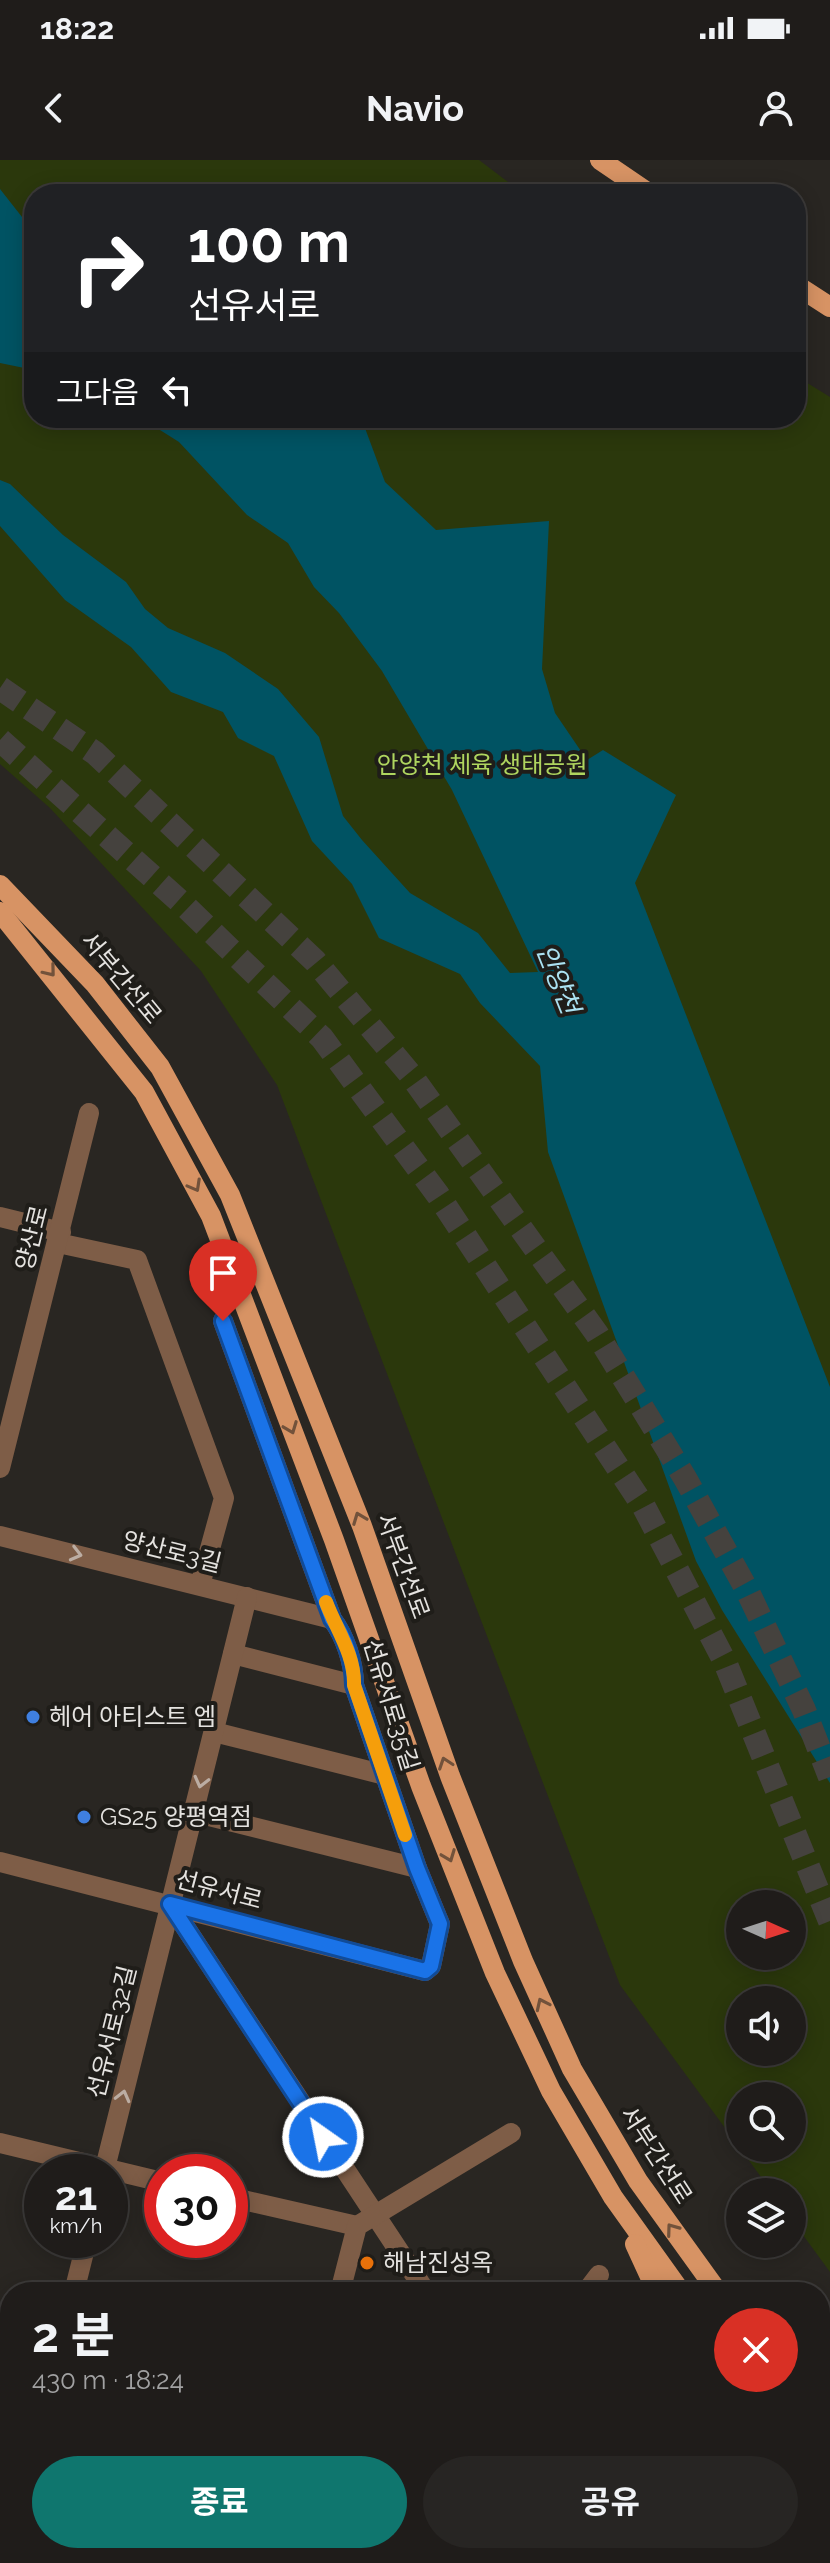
<!DOCTYPE html>
<html lang="ko">
<head>
<meta charset="utf-8">
<style>
  body { margin:0; font-family:Raleway,"Noto Sans KR",sans-serif; background:#272523; color:#f1f3f6; height:100vh; display:flex; flex-direction:column; font-size:30px; white-space:nowrap }
  * { box-sizing:border-box; margin:0 }
  p { font-size:26px; color:#a1a1a2 }
  .icon { flex:none; width:44px; height:44px; fill:none; stroke:currentColor; stroke-width:2; stroke-linecap:round; stroke-linejoin:round }
  .map { position:relative; flex:1; overflow:hidden }
  .side { position:absolute; left:0px; top:2122px; width:830px; height:282px; display:flex; flex-direction:column; background:#1f1c1a; border-radius:32px 32px 0 0; box-shadow:0 4px 20px #0003,0 0 0 2px #3c3a39 }
  .side>* { flex:none }
  .guide { position:absolute; left:24px; top:24px; width:782px; height:244px; border-radius:32px; box-shadow:0 4px 20px #0003,0 0 0 2px #3c3a39; background:#202124; color:#fff; overflow:hidden }
  .needle { width:52px; rotate:93deg }
  .controls { position:absolute; left:726px; top:1730px; display:grid; gap:16px }
  .controls a { display:grid; place-items:center; width:80px; height:80px; border-radius:50%; background:#1f1c1a; box-shadow:0 4px 20px #0003,0 0 0 2px #3c3a39; font-size:40px }
  .speed { position:absolute; left:24px; top:1994px; display:flex; gap:16px; font-size:40px; font-weight:700; text-align:center }
  .speed>* { display:grid; place-content:center; width:104px; height:104px; border-radius:50%; background:#1f1c1a; box-shadow:0 4px 20px #0003,0 0 0 2px #3c3a39; line-height:1 }
  .speed small { font-size:20px; font-weight:400 }
  .speed .limit { border:12px solid #d22; background:#fff; color:#111 }
  .pin { position:absolute; display:grid; place-items:center; width:68px; height:68px; color:#fff; margin:-82px -34px; border-radius:50% 50% 50% 0; rotate:-45deg; box-shadow:0 0 8px #0007 }
  .pin .icon { rotate:45deg }
  .me { position:absolute; width:88px; margin:-44px; rotate:327deg; stroke-linejoin:round; filter:drop-shadow(0 0 6px #0008) }
  .turn { display:flex; align-items:center; gap:28px; height:168px; padding:0 32px; font-size:36px }
  .turn .icon { width:104px; height:104px; stroke-width:2.5 }
  .turn b { display:block; font-size:56px; line-height:68px }
  .then { display:flex; align-items:center; height:76px; padding:0 32px; background:#0003; gap:16px; font-size:30px }
  .round { display:grid; place-items:center; flex:none; width:84px; height:84px; border-radius:42px; background:#272523 }
  .head { display:flex; align-items:center; justify-content:space-between; height:136px; padding:0 32px }
  h1 { font-size:48px; font-weight:700; line-height:60px }
  .action { display:flex; gap:16px; margin-top:auto; padding:16px 32px }
  .action a { flex:1; height:92px; border-radius:48px; background:#0f766e; color:#fff; font-size:32px; font-weight:700; line-height:92px; text-align:center }
  .action a+a { background:#272523; color:#f1f3f6 }
  .status { display:flex; justify-content:space-between; align-items:center; height:56px; padding:0 40px; background:#1f1c1a; direction:ltr }
  .status svg { height:22px; fill:currentColor }
  header { display:flex; justify-content:space-between; align-items:center; height:104px; padding:0 32px; background:#1f1c1a; font-size:36px; font-weight:700 }
  .map>svg:first-child { display:block }
  .green { fill:#2b380c; fill-rule:evenodd }
  .water { fill:#005363 }
  .lines { fill:none; stroke-linecap:round; stroke-linejoin:round }
  .highway-tunnel { stroke:#45423e; stroke-width:24; stroke-dasharray:24 12; stroke-linecap:butt }
  .minor { stroke:#7e5d47; stroke-width:20 }
  .major { stroke:#d79364; stroke-width:20 }
  .oneway { stroke:#72523b }
  .oneway2 { stroke:#bcada3 }
  .route-casing { stroke:#114b97; stroke-width:20 }
  .route { stroke:#1a73e8; stroke-width:14 }
  .slow { stroke:#f59e0b; stroke-width:14 }
  .shop-dot { fill:#3f7fe0; stroke:#1f1d19; stroke-width:3 }
  .food-dot { fill:#e8710a; stroke:#1f1d19; stroke-width:3 }
  .labels { text-anchor:middle; stroke-width:8; stroke-linejoin:round; paint-order:stroke }
  .park-label { font-size:24px; fill:#afd55f; stroke:#1f1d19 }
  .street-label { font-size:24px; fill:#e5e3e0; stroke:#1f1d19 }
  .poi-label { font-size:24px; fill:#e5e3e0; stroke:#1f1d19; text-anchor:start }
  .water-label { font-size:26px; font-style:italic; fill:#abe2f2; stroke:#1f1d19 }
</style>
</head>
<body>
<div class="status"><b>18:22</b><svg viewBox="0 0 49 12"><path d="M0 12V9h3v3zM5 12V6h3v6zM10 12V3h3v9zM15 12V0h3v12zM26 1h20v11H26zM47 4h2v5h-2z"/></svg></div>
<header><svg class="icon" aria-label="back" viewBox="0 0 24 24"><path d="M15 5l-7 7 7 7"/></svg>Navio<svg class="icon" aria-label="person" viewBox="0 0 24 24"><circle cx="12" cy="8" r="4"/><path d="M4 21q1-7 8-7t8 7"/></svg></header>
<div class="map">
<svg width="830" height="2403" viewBox="0 0 830 2403">
  <rect width="100%" height="100%" fill="#292622"/>
  <g class="green">
    <path d="M0 0H479L524 34H34V258H796V216L830 237V2112L792 2060V2032H772L620 1825 277 925 201 811 50 648 0 604ZM740 1744H792V1796H740ZM740 1840H792V1892H740ZM740 1936H792V1988H740Z"/>
    <polygon points="407,2394 651,2394 660,2403 405,2403"/>
  </g>
  <g class="water">
    <polygon points="0,29 22,57 34,65 34,210 0,203"/>
    <polygon points="141,258 357,258 362,260 385,322 436,370 549,361 542,509 555,553 587,600 603,590 676,635 635,723 830,1227 830,1623 722,1450 696,1401 548,992 540,906 480,843 460,814 379,778 352,724 312,681 274,596 238,578 223,552 171,532 131,487 65,440 0,366 0,320 10,324 63,375 126,422 145,449 168,468 225,493 278,529 319,577 343,656 362,680 410,733 478,773 510,813 538,812 452,630 382,511 339,453 314,427 288,383 247,355 179,282"/>
  </g>
  <g class="lines">
    <g class="highway-tunnel">
      <polyline points="0,528 95,593 315,801 410,914 597,1174 685,1318 747,1430 804,1550 830,1617"/>
      <polyline points="0,580 185,746 322,878 438,1035 644,1347 725,1502 830,1761"/>
    </g>
    <g class="minor">
      <polyline points="0,1057 61,1072"/>
      <polyline points="58,1083 137,1100 224,1338 200,1425"/>
      <polyline points="0,1308 89,953"/>
      <polyline points="0,1376 332,1459"/>
      <polyline points="233,1494 354,1525"/>
      <polyline points="214,1572 385,1615"/>
      <polyline points="193,1652 417,1708"/>
      <path d="M0 1702 425 1811 431 1806 440 1764 417 1708 354 1525C354 1503 345 1476 332 1459L223 1161"/>
      <polyline points="170,1744 426,2132"/>
      <polyline points="0,1983 162,2022"/>
      <polyline points="104,2012 247,1437"/>
      <polyline points="230,2037 357,2066"/>
      <polyline points="74,2132 87,2080"/>
      <polyline points="340,2132 357,2066 511,1973"/>
      <polyline points="586,2132 599,2115"/>
      <polyline points="0,2275 10,2277"/>
      <polyline points="6,2403 10,2386"/>
      <polyline points="271,2403 273,2394"/>
      <polyline points="397,2403 399,2394"/>
    </g>
    <g class="major">
      <polyline points="600,0 650,34"/>
      <polyline points="796,125 830,147"/>
      <polyline points="0,725 95,824 160,907 230,1035 362,1366 450,1616 523,1801 572,1909 638,2021 718,2132"/>
      <polyline points="0,752 144,932 211,1056 334,1380 421,1626 495,1813 551,1931 613,2037 681,2132"/>
      <polyline points="635,2084 657,2132"/>
      <polyline points="820,2233 830,2241"/>
      <polyline points="820,2251 830,2261"/>
      <polyline points="820,2290 830,2300"/>
      <polyline points="815,2394 820,2403"/>
    </g>
  </g>
  <defs><path id="oneway-chevron" d="M-2-3.5L2.5 0L-2 3.5" fill="none" stroke-width="1.6" stroke-linecap="round" stroke-linejoin="round" transform="scale(2)"/></defs>
  <g class="oneway">
    <use href="#oneway-chevron" transform="translate(50 811) rotate(51)"/>
    <use href="#oneway-chevron" transform="translate(195 1026) rotate(61)"/>
    <use href="#oneway-chevron" transform="translate(291 1268) rotate(69)"/>
    <use href="#oneway-chevron" transform="translate(359 1358) rotate(-111)"/>
    <use href="#oneway-chevron" transform="translate(445 1603) rotate(-109)"/>
    <use href="#oneway-chevron" transform="translate(449 1696) rotate(69)"/>
    <use href="#oneway-chevron" transform="translate(542 1844) rotate(-115)"/>
    <use href="#oneway-chevron" transform="translate(672 2069) rotate(-126)"/>
  </g>
  <g class="oneway2">
    <use href="#oneway-chevron" transform="translate(76 1394) rotate(14)"/>
    <use href="#oneway-chevron" transform="translate(201 1622) rotate(104)"/>
    <use href="#oneway-chevron" transform="translate(123 1936) rotate(-76)"/>
  </g>
  <g class="lines">
    <g class="route-casing">
      <path id="route" d="M223 1161 332 1459C345 1476 354 1503 354 1525L417 1708 440 1764 431 1806 425 1811 170 1744 323 1977"/>
    </g>
    <use href="#route" class="route"/>
    <path class="slow" d="M326 1442C336 1469 355 1495 354 1525L405 1675"/>
  </g>
  <g class="shop-dot">
    <circle cx="33" cy="1557" r="8"/>
    <circle cx="84" cy="1657" r="8"/>
  </g>
  <circle class="food-dot" cx="367" cy="2103" r="8"/>
  <g class="labels">
    <g class="park-label">
      <text x="482" y="613">안양천 체육 생태공원</text>
    </g>
    <g class="street-label">
      <text transform="translate(121 818) rotate(50)" y="8">서부간선로</text>
      <text transform="translate(32 1078) rotate(-76)" y="8">양산로</text>
      <text transform="translate(172 1392) rotate(14)" y="8">양산로3길</text>
      <text transform="translate(403 1406) rotate(70)" y="8">서부간선로</text>
      <text transform="translate(391 1545) rotate(73)" y="8">선유서로35길</text>
      <text transform="translate(219 1730) rotate(15)" y="8">선유서로</text>
      <text transform="translate(112 1872) rotate(-76)" y="8">선유서로32길</text>
      <text transform="translate(656 1995) rotate(57)" y="8">서부간선로</text>
    </g>
    <g class="poi-label">
      <text x="49" y="1565">헤어 아티스트 엠</text>
      <text x="100" y="1665">GS25 양평역점</text>
      <text x="383" y="2111">해남진성옥</text>
    </g>
    <g class="water-label">
      <text transform="translate(558 819) rotate(68)" y="9">안양천</text>
    </g>
  </g>
</svg>
<div class="controls">
<a><svg class="needle" viewBox="-14 -14 28 28"><path d="M0-13l5 13h-10z" fill="#e53935"/><path d="M0 13l5-13h-10z" fill="#a1a1a2"/></svg></a>
<a><svg class="icon" aria-label="sound" viewBox="0 0 24 24"><path d="M4 9h4l5-4v14l-5-4H4zM17 9q2 3 0 6"/></svg></a>
<a><svg class="icon" aria-label="search" viewBox="0 0 24 24"><circle cx="10" cy="10" r="6"/><path d="M15 15l6 6"/></svg></a>
<a><svg class="icon" aria-label="layers" viewBox="0 0 24 24"><path d="M12 4l9 5-9 5-9-5zM3 14l9 5 9-5"/></svg></a>
</div>
<div class="speed"><div>21<small>km/h</small></div><div class="limit">30</div></div>
<div class="pin" style="left:223px;top:1161px;background:#d93025"><svg class="icon" aria-label="arrive" viewBox="0 0 24 24"><path d="M6 21V4h12l-3 4 3 4H6"/></svg></div>
<svg class="me" style="left:323px;top:1977px" viewBox="-20 -20 40 40"><circle r="17" fill="#1a73e8" stroke="#fff" stroke-width="3"/><path d="M0-11L8 9 0 5-8 9z" fill="#fff"/></svg>
<div class="guide">
<div class="turn"><svg class="icon" aria-label="right" viewBox="0 0 24 24"><path d="M7 20v-9h11M14 6l5 5-5 5"/></svg><div><b>100 m</b>선유서로</div></div>
<div class="then">그다음<svg class="icon" aria-label="left" viewBox="0 0 24 24"><path d="M17 20v-9H6M10 6l-5 5 5 5"/></svg></div>
</div>
<section class="side">
<div class="head"><div><h1>2 분</h1><p>430 m · 18:24</p></div><a class="round" style="background:#d93025;color:#fff"><svg class="icon" aria-label="close" viewBox="0 0 24 24"><path d="M6 6l12 12M18 6L6 18"/></svg></a></div>
<div class="action"><a>종료</a><a>공유</a></div>
</section>
</div>
</body>
</html>
